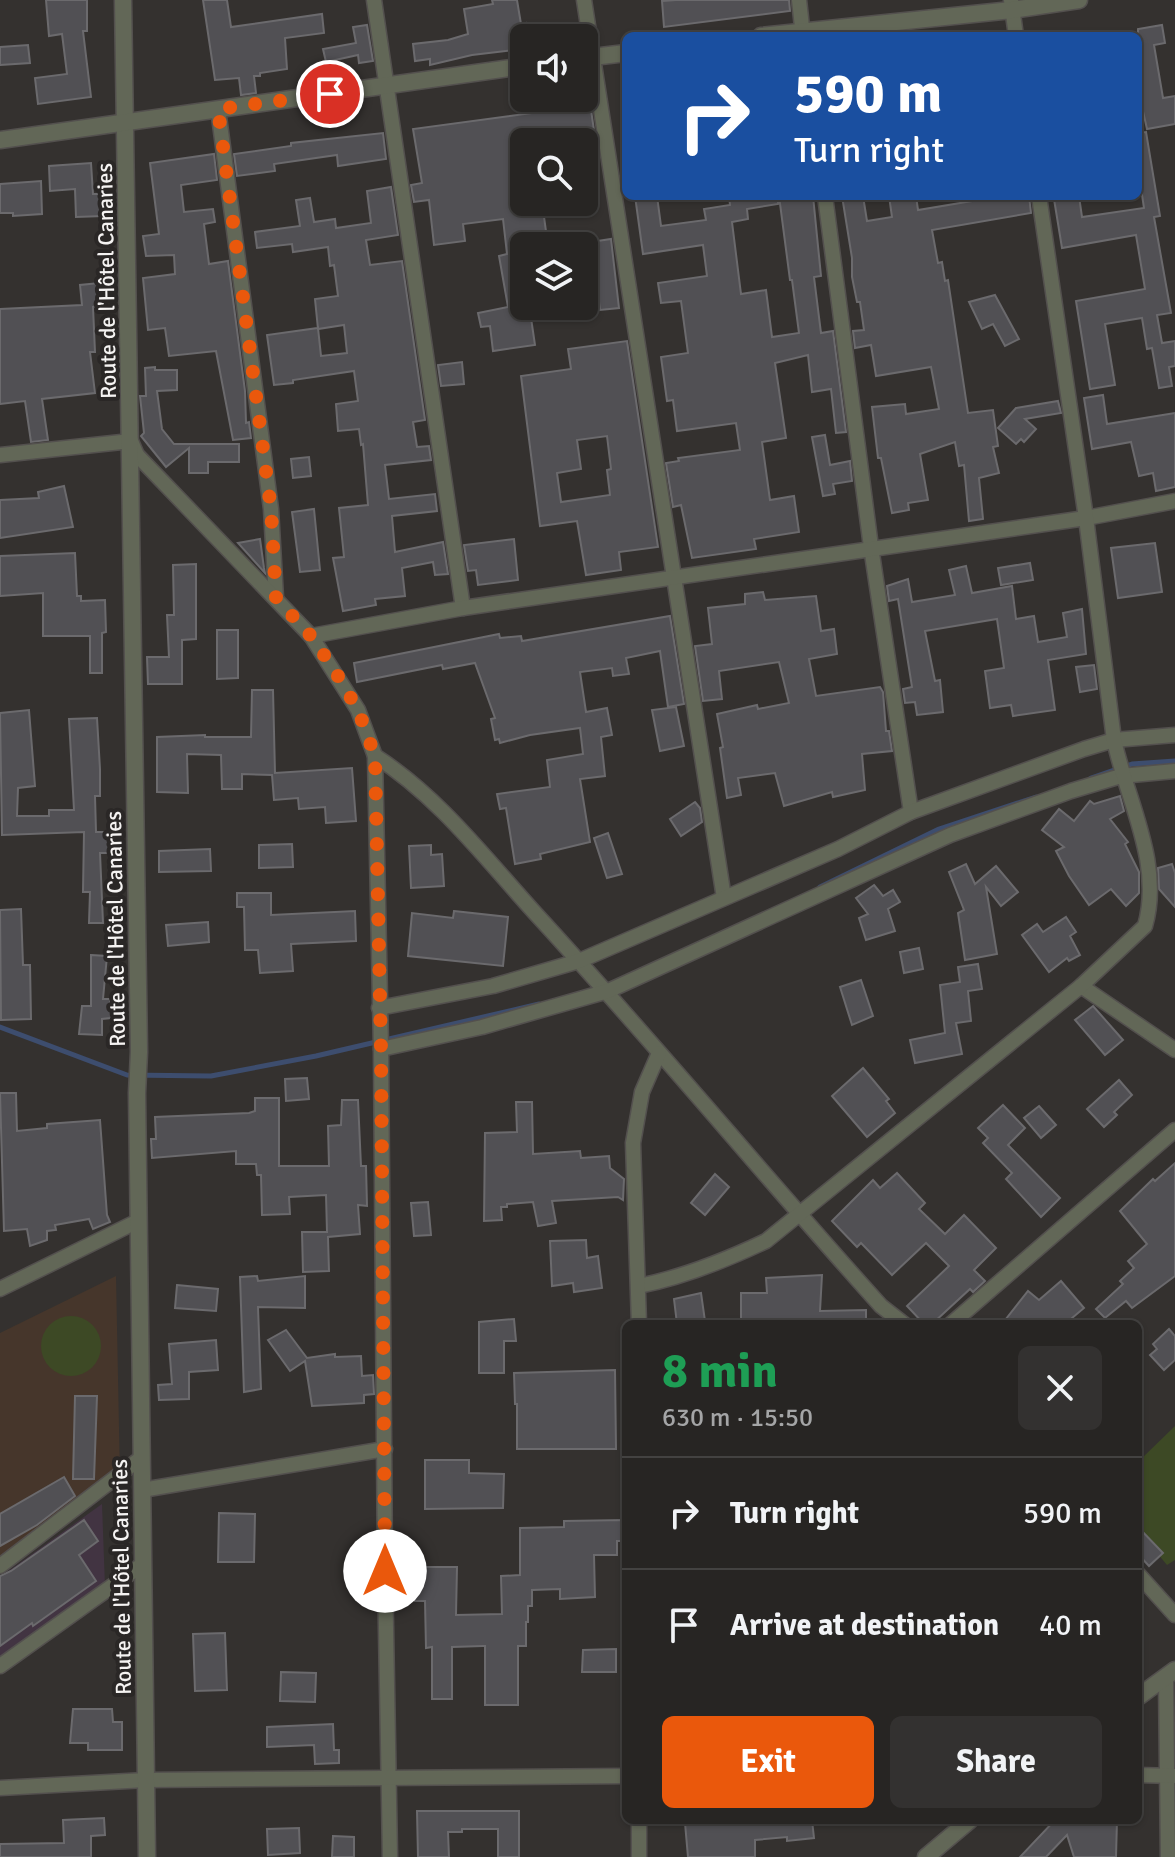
<!DOCTYPE html>
<html lang="en">
<head>
<meta charset="utf-8">
<style>
  body { margin:0; font-family:Signika,sans-serif; background:#333130; color:#f1f3f6; height:100vh; display:flex; flex-direction:column; font-size:30px; white-space:nowrap }
  * { box-sizing:border-box; margin:0 }
  p { font-size:26px; color:#a4a5a6 }
  .icon { flex:none; width:44px; height:44px; fill:none; stroke:currentColor; stroke-width:2; stroke-linecap:round; stroke-linejoin:round }
  .map { position:relative; flex:1; overflow:hidden }
  .sheet { position:absolute; left:622px; top:1320px; width:520px; height:504px; display:flex; flex-direction:column; background:#272523; border-radius:12px; box-shadow:0 2px 6px #0004,0 0 0 2px #434241 }
  .sheet>* { flex:none }
  .banner { position:absolute; left:622px; top:32px; width:520px; height:168px; border-radius:12px; box-shadow:0 2px 6px #0004,0 0 0 2px #434241; background:#1a4fa0; color:#fff; overflow:hidden }
  .buttons { position:absolute; left:510px; top:24px; display:grid; gap:16px }
  .buttons a { display:grid; place-items:center; width:88px; height:88px; border-radius:12px; background:#272523; box-shadow:0 2px 6px #0004,0 0 0 2px #434241; font-size:40px }
  .pin { position:absolute; display:grid; place-items:center; width:68px; height:68px; color:#fff; margin:-34px; border:4px solid #fff; border-radius:50%; box-shadow:0 2px 8px #0007 }
  .me { position:absolute; width:88px; margin:-44px; rotate:0deg; stroke-linejoin:round; filter:drop-shadow(0 0 6px #0008) }
  .turn { display:flex; align-items:center; gap:28px; height:168px; padding:0 40px; font-size:36px }
  .turn .icon { width:104px; height:104px; stroke-width:2.5 }
  .turn b { display:block; font-size:56px; line-height:68px }
  .round { display:grid; place-items:center; flex:none; width:84px; height:84px; border-radius:12px; background:#333130 }
  .headline { display:flex; align-items:center; justify-content:space-between; height:136px; padding:0 40px }
  h1 { font-size:48px; font-weight:700; line-height:60px; color:#1e9e55 }
  .action { display:flex; gap:16px; margin-top:auto; padding:16px 40px }
  .action a { flex:1; height:92px; border-radius:12px; background:#ea580c; color:#fff; font-size:32px; font-weight:700; line-height:92px; text-align:center }
  .action a+a { background:#333130; color:#f1f3f6 }
  ul { padding:0; list-style:none }
  li { display:flex; align-items:center; gap:24px; height:112px; padding:0 40px; border-top:2px solid #434241 }
  li div { flex:1 }
  li b { display:block; font-size:30px }
  li em { font-style:normal }
  .map>svg:first-child { display:block }
  .commercial { fill:#423442 }
  .education { fill:#46362b }
  .green { fill:#3d4925 }
  .lines { fill:none; stroke-linecap:round; stroke-linejoin:round }
  .stream { stroke:#3d4d6e; stroke-width:5 }
  .building { fill:#515054; stroke:#6b6a6d; stroke-width:2; fill-rule:evenodd }
  .minor-casing { stroke:#53504e; stroke-width:17 }
  .tertiary-casing { stroke:#53504e; stroke-width:19 }
  .minor { stroke:#626757; stroke-width:14 }
  .tertiary { stroke:#626757; stroke-width:16 }
  .route { stroke:#ea580c; stroke-width:14; stroke-dasharray:0 25.2 }
  .labels { text-anchor:middle; stroke-width:8; stroke-linejoin:round; paint-order:stroke }
  .street-label { font-size:22px; fill:#f5f3f2; stroke:#2a2726 }
</style>
</head>
<body>
<div class="map">
<svg width="1175" height="1857" viewBox="0 0 1175 1857">
  <rect width="100%" height="100%" fill="#34312f"/>
  <polygon class="commercial" points="102,1504 105,1586 0,1658 0,1577"/>
  <polygon class="education" points="116,1276 120,1479 0,1563 0,1333"/>
  <g class="green">
    <circle cx="71" cy="1346" r="30"/>
    <polygon points="1175,1426 1175,1560 1167,1565 1138,1530 1138,1462"/>
  </g>
  <g class="lines">
    <g class="stream">
      <polyline points="1091,778 1132,764 1175,761"/>
      <polyline points="820,887 939,829 1036,797"/>
      <polyline points="0,1027 127,1075 211,1076 316,1056 539,1004"/>
    </g>
  </g>
  <g class="building">
    <polygon points="46,0 87,0 87,31 83,31 91,97 38,104 35,78 67,74 62,34 49,36"/>
    <polygon points="203,0 227,0 231,27 322,14 324,33 285,38 287,69 260,73 260,76 254,76 256,93 241,95 239,78 215,80"/>
    <polygon points="492,0 517,0 521,24 526,23 529,38 524,38 524,49 472,55 430,65 430,59 415,61 413,44 448,40 468,34 464,9 493,4"/>
    <polygon points="676,0 789,0 790,11 664,27 662,1"/>
    <polygon points="367,25 373,61 359,63 358,55 326,62 323,49 356,43 353,27"/>
    <polygon points="1162,25 1165,43 1154,45 1163,98 1175,96 1175,124 1147,129 1138,89 1138,29"/>
    <polygon points="28,45 30,63 0,65 0,47"/>
    <polygon points="590,103 598,158 584,160 584,142 524,142 524,202 542,202 548,246 524,246 524,306 557,306 558,314 531,318 535,345 493,351 490,326 481,327 478,313 508,307 499,256 507,254 503,219 463,224 465,241 434,245 429,200 414,202 411,185 422,183 413,129 577,107 577,105"/>
    <polygon points="1146,132 1160,216 1154,217 1171,313 1157,315 1162,343 1175,341 1175,366 1169,367 1172,386 1159,388 1152,348 1147,349 1142,318 1105,324 1115,385 1090,389 1076,301 1145,289 1136,235 1062,248 1054,199 1079,196 1082,217 1144,208 1138,168 1138,133"/>
    <polygon points="383,133 386,159 338,166 337,155 274,164 275,171 237,176 234,154 291,146 291,143"/>
    <polygon points="214,154 217,180 181,185 184,212 213,209 215,222 204,224 209,264 228,261 245,391 246,423 249,422 251,438 233,440 216,351 169,356 165,328 148,330 143,278 175,274 174,255 146,256 143,236 159,234 150,163"/>
    <polygon points="91,163 93,194 102,194 103,216 76,217 75,189 50,191 49,166"/>
    <polygon points="41,181 42,214 13,216 13,213 0,213 0,184"/>
    <polygon points="391,187 398,235 366,240 370,265 402,261 425,420 413,422 417,447 429,446 431,460 385,465 389,499 435,494 437,511 392,516 395,552 443,542 448,574 435,575 433,562 402,568 405,596 375,599 376,605 343,611 333,558 344,557 339,508 368,505 363,444 361,445 359,429 338,431 336,404 358,401 354,371 293,380 293,383 274,385 267,335 318,328 321,356 347,353 344,325 318,329 315,299 338,296 334,265 330,266 328,247 293,252 292,244 257,248 255,232 300,226 296,200 310,198 314,222 335,219 336,228 371,223 367,191"/>
    <polygon points="635,196 657,196 661,226 706,220 704,209 730,205 729,196 778,196 778,204 747,209 748,219 732,222 741,294 766,290 772,337 799,333 792,280 790,280 779,196 813,196 821,276 814,277 821,333 833,331 846,432 836,433 831,389 812,392 808,355 775,363 786,438 762,442 770,500 794,496 799,532 754,539 756,549 692,558 681,505 673,507 666,463 679,461 678,458 740,450 736,423 677,431 673,400 667,401 661,357 688,353 681,301 661,303 658,283 707,276 703,245 643,254"/>
    <polygon points="842,196 863,196 867,221 892,217 889,196 916,196 918,210 1002,196 1029,196 1031,213 932,230 938,263 942,262 945,281 948,280 968,413 993,410 998,446 993,447 999,473 979,478 983,519 969,521 964,465 959,466 955,442 920,454 928,500 908,503 909,510 892,513 881,458 878,458 872,407 905,404 906,414 939,409 931,367 876,376 871,345 855,348 853,331 864,330 860,302 857,302 852,277 852,258"/>
    <polygon points="611,239 619,308 600,310 594,260 584,261 584,243"/>
    <polygon points="99,283 101,306 93,307 95,352 90,352 95,393 42,399 48,440 31,442 25,401 0,404 0,309 82,305 80,285"/>
    <polygon points="995,295 1019,339 1005,346 993,324 982,329 969,302"/>
    <path d="M627 341 658 547 619 552 621 570 586 575 577 521 540 526 521 376 571 369 568 349ZM607 436 611 469 607 470 610 495 561 502 557 473 581 469 577 440Z"/>
    <polygon points="462,362 464,384 441,386 438,365"/>
    <polygon points="155,367 155,370 177,370 177,390 157,391 162,429 174,444 239,444 239,462 208,462 208,473 189,473 189,448 166,467 141,436 144,433 140,396 146,396 145,368"/>
    <polygon points="1103,395 1107,424 1175,413 1175,487 1156,491 1153,473 1139,476 1131,442 1092,449 1084,398"/>
    <polygon points="1058,401 1061,413 1025,419 1036,429 1024,442 1021,439 1016,444 998,428 1016,408"/>
    <polygon points="825,435 830,465 850,461 852,481 833,484 835,494 823,496 812,437"/>
    <polygon points="309,457 311,476 293,478 291,459"/>
    <polygon points="64,486 73,527 0,538 0,500 39,498 38,492"/>
    <polygon points="314,509 320,570 300,572 292,512"/>
    <polygon points="260,539 264,568 265,573 238,543"/>
    <polygon points="514,539 518,580 478,585 476,570 468,571 464,545"/>
    <polygon points="1155,543 1162,592 1118,598 1111,548"/>
    <polygon points="75,553 77,596 81,596 81,601 105,600 106,632 102,633 102,673 90,673 90,636 43,636 43,593 0,596 0,556"/>
    <polygon points="1030,563 1033,580 1001,585 998,568"/>
    <polygon points="196,564 196,639 182,640 182,684 148,684 147,657 169,657 167,615 174,615 173,565"/>
    <polygon points="966,566 972,593 1012,586 1016,619 1034,616 1038,642 1067,637 1063,613 1082,609 1086,654 1048,660 1055,710 1013,716 1011,705 990,708 985,671 1004,668 997,619 925,631 935,681 940,680 943,712 917,715 915,702 905,703 903,689 912,687 898,599 889,601 887,586 908,579 912,602 955,595 949,570"/>
    <polygon points="763,592 765,600 816,596 821,631 834,629 837,654 809,659 816,696 880,687 883,692 886,731 889,731 892,751 862,754 865,790 833,797 832,792 784,806 775,773 738,778 741,795 727,798 720,748 723,747 717,714 757,705 758,709 789,703 779,662 719,671 722,699 703,701 695,646 712,644 708,608 745,604 745,594"/>
    <polygon points="670,616 684,704 668,707 660,651 626,658 629,674 613,676 612,668 580,672 586,712 607,708 612,735 601,737 605,776 580,779 590,842 540,854 541,859 515,864 506,808 500,809 497,794 550,787 547,760 583,754 580,728 530,735 500,743 499,739 495,740 491,719 495,718 475,663 443,669 442,665 357,682 354,663 499,634 500,638 521,636 522,641"/>
    <polygon points="217,630 238,630 238,678 217,679"/>
    <polygon points="1094,665 1097,689 1080,692 1076,667"/>
    <polygon points="252,690 273,690 275,773 352,768 356,821 326,823 325,807 299,809 298,798 274,800 272,775 242,774 242,789 222,789 221,755 187,754 188,793 157,792 157,737 205,735 205,737 251,737"/>
    <polygon points="676,707 684,746 660,751 652,710"/>
    <polygon points="29,710 35,786 18,788 17,816 49,816 49,810 74,810 69,719 97,718 100,769 100,796 95,796 96,832 115,832 114,853 100,853 103,923 89,923 90,892 83,892 84,832 2,835 0,713"/>
    <polygon points="1120,796 1124,811 1110,819 1128,842 1125,844 1139,872 1139,893 1126,906 1111,889 1089,905 1069,876 1056,851 1064,847 1042,830 1059,809 1074,821 1090,801 1094,804"/>
    <polygon points="695,802 700,808 702,822 681,836 670,819"/>
    <polygon points="608,833 622,874 607,878 594,838"/>
    <polygon points="292,844 293,867 259,868 259,845"/>
    <polygon points="431,845 431,855 442,854 444,886 411,888 409,846"/>
    <polygon points="210,849 211,871 159,872 159,851"/>
    <polygon points="966,864 975,884 996,866 1018,892 1001,906 986,887 997,954 965,960 958,913 964,910 949,872"/>
    <polygon points="1172,864 1175,873 1175,907 1159,889 1158,868"/>
    <polygon points="874,885 883,896 893,890 900,902 888,909 895,931 866,940 859,918 868,914 856,898"/>
    <polygon points="237,893 271,893 271,915 355,911 356,941 291,944 293,971 260,973 258,950 245,950 244,907 237,907"/>
    <polygon points="21,909 23,965 30,965 31,1019 1,1020 0,910"/>
    <polygon points="454,911 508,917 503,966 408,956 412,913 453,918"/>
    <polygon points="1066,917 1076,932 1070,936 1080,955 1069,961 1067,958 1049,972 1022,935 1037,924 1043,932"/>
    <polygon points="208,922 209,942 168,946 166,925"/>
    <polygon points="919,948 923,969 904,973 900,952"/>
    <polygon points="91,955 107,956 103,999 110,999 111,1018 102,1019 102,1035 79,1034 82,1006 91,1006"/>
    <polygon points="978,964 982,989 968,991 971,1021 956,1023 962,1054 915,1063 910,1040 945,1033 940,985 960,982 958,967"/>
    <polygon points="861,980 873,1016 852,1025 840,987"/>
    <polygon points="1093,1006 1123,1040 1105,1055 1075,1020"/>
    <polygon points="863,1068 889,1099 886,1101 895,1113 867,1137 832,1096"/>
    <polygon points="307,1078 309,1099 286,1101 285,1079"/>
    <polygon points="1119,1080 1132,1095 1114,1112 1117,1115 1104,1127 1087,1109"/>
    <polygon points="0,1093 16,1093 17,1131 47,1128 47,1124 100,1120 107,1215 110,1222 93,1229 89,1219 55,1225 56,1230 47,1231 47,1240 30,1246 27,1229 4,1231"/>
    <polygon points="255,1098 279,1098 279,1166 329,1166 328,1126 341,1125 342,1100 358,1100 361,1166 366,1166 367,1206 358,1205 360,1234 328,1237 329,1271 303,1272 302,1232 327,1232 326,1195 289,1197 290,1214 262,1215 261,1175 257,1175 256,1164 236,1164 236,1151 152,1158 151,1139 156,1139 155,1117 249,1113 255,1111"/>
    <polygon points="516,1102 532,1102 533,1154 580,1151 581,1158 609,1156 610,1168 624,1179 623,1200 618,1197 552,1201 556,1223 538,1226 533,1202 507,1204 507,1207 501,1207 502,1220 484,1221 485,1133 517,1132"/>
    <polygon points="1003,1105 1025,1128 1008,1145 1060,1198 1041,1217 1006,1179 1012,1173 983,1143 988,1138 978,1128"/>
    <polygon points="1039,1106 1056,1125 1041,1138 1024,1118"/>
    <polygon points="1175,1163 1175,1276 1132,1308 1126,1301 1105,1318 1096,1309 1123,1284 1120,1281 1134,1268 1128,1261 1147,1244 1120,1211 1153,1179 1155,1181"/>
    <polygon points="897,1173 925,1203 919,1209 945,1234 964,1215 996,1248 974,1270 985,1281 973,1292 970,1289 932,1324 924,1324 907,1306 949,1266 926,1243 892,1275 861,1243 857,1247 832,1221 873,1180 880,1188"/>
    <polygon points="715,1174 729,1187 705,1215 691,1203"/>
    <polygon points="428,1202 431,1235 414,1236 411,1203"/>
    <polygon points="586,1240 587,1258 598,1256 602,1288 574,1292 573,1283 552,1286 550,1241"/>
    <polygon points="822,1275 820,1311 866,1310 866,1324 741,1324 741,1293 767,1293 766,1278"/>
    <polygon points="257,1276 258,1281 305,1276 305,1308 258,1307 261,1389 244,1392 240,1277"/>
    <polygon points="1061,1281 1084,1308 1065,1324 1002,1324 1028,1291 1039,1300"/>
    <polygon points="177,1285 218,1289 216,1311 175,1308"/>
    <polygon points="701,1293 705,1321 677,1324 674,1299"/>
    <polygon points="514,1319 516,1341 504,1341 504,1373 479,1373 479,1322"/>
    <polygon points="1169,1329 1175,1336 1175,1360 1164,1370 1150,1355 1157,1349 1153,1344"/>
    <polygon points="286,1330 307,1358 335,1354 335,1357 361,1356 362,1376 373,1375 374,1394 364,1395 364,1403 312,1406 305,1361 290,1371 268,1340"/>
    <polygon points="216,1340 218,1370 189,1372 189,1399 159,1400 158,1385 172,1384 169,1344"/>
    <polygon points="615,1370 616,1449 517,1449 517,1404 515,1404 514,1373"/>
    <polygon points="75,1396 97,1396 94,1479 73,1479"/>
    <polygon points="425,1460 469,1460 469,1473 504,1474 503,1508 425,1509"/>
    <polygon points="64,1477 75,1496 37,1525 0,1546 0,1514"/>
    <polygon points="219,1513 255,1514 254,1562 218,1562"/>
    <polygon points="84,1520 98,1541 79,1555 96,1581 33,1626 32,1623 0,1646 0,1576 11,1571"/>
    <polygon points="626,1520 626,1541 617,1541 617,1555 594,1555 595,1597 560,1599 560,1589 532,1590 532,1606 528,1606 528,1622 526,1622 526,1646 518,1646 518,1705 485,1705 485,1646 483,1646 452,1647 452,1699 432,1699 432,1647 426,1648 425,1601 415,1601 415,1587 419,1587 419,1567 457,1567 456,1615 502,1614 501,1576 520,1575 520,1528 564,1527 564,1521"/>
    <polygon points="1138,1527 1163,1553 1149,1566 1138,1554"/>
    <polygon points="225,1633 227,1690 195,1691 193,1634"/>
    <polygon points="616,1649 616,1672 582,1672 583,1650"/>
    <polygon points="281,1672 316,1673 315,1702 280,1701"/>
    <polygon points="73,1709 112,1709 113,1722 122,1722 122,1750 88,1750 88,1743 70,1743"/>
    <polygon points="333,1724 334,1750 339,1750 339,1763 315,1764 314,1745 267,1747 267,1727"/>
    <polygon points="417,1811 519,1811 519,1857 498,1857 498,1829 462,1829 462,1832 448,1832 449,1857 418,1857"/>
    <polygon points="104,1818 105,1835 91,1836 91,1857 0,1857 0,1844 64,1843 63,1820"/>
    <polygon points="731,1820 763,1820 763,1825 812,1820 814,1838 787,1841 787,1837 755,1840 755,1857 688,1857 685,1823"/>
    <polygon points="1055,1820 1117,1820 1116,1857 1074,1857 1067,1835 1046,1857 1020,1857"/>
    <polygon points="299,1828 300,1853 268,1855 267,1829"/>
    <polygon points="333,1836 354,1837 354,1857 332,1857"/>
  </g>
  <g class="lines">
    <g class="minor-casing">
      <g id="minor">
        <polyline points="374,0 463,608"/>
        <polyline points="584,0 724,898"/>
        <polyline points="799,0 803,36"/>
        <polyline points="1011,0 1016,36"/>
        <polyline points="218,109 271,509 276,598"/>
        <polyline points="825,196 871,547 911,812"/>
        <polyline points="0,455 131,441 137,455 311,636 358,710 375,756 381,1049 385,1571 390,1857"/>
        <polyline points="311,636 463,608 1086,518 1175,501"/>
        <path d="M375 756C438 796 485 858 535 913 653 1041 764 1176 881 1306L904 1324"/>
        <polyline points="1081,986 1175,1050"/>
        <polyline points="379,1008 493,986 579,961 838,849 911,812 1084,749 1114,740 1175,735"/>
        <polyline points="381,1049 482,1027 608,991 950,835 1071,791 1121,776 1175,771"/>
        <path d="M639 1286C684 1277 724 1261 766 1241L1081 986 1145 926C1163 863 1127 801 1114 740L1086 518 1039 196"/>
        <polyline points="0,1289 138,1221"/>
        <polyline points="639,1324 633,1143 642,1092 659,1053"/>
        <polyline points="951,1324 1175,1130"/>
        <polyline points="142,1490 385,1449"/>
        <polyline points="0,1566 141,1458"/>
        <polyline points="1138,1574 1175,1615"/>
        <polyline points="0,1666 143,1564"/>
        <polyline points="1166,1678 1168,1857"/>
        <polyline points="1138,1775 1175,1776"/>
        <polyline points="0,1788 146,1780 626,1776"/>
        <polyline points="639,1820 639,1857"/>
      </g>
    </g>
    <g class="tertiary-casing">
      <g id="tertiary">
        <polyline points="123,0 139,1052 137,1093 147,1857"/>
        <polyline points="761,36 1012,10 1079,0"/>
        <polyline points="584,58 626,53"/>
        <polyline points="0,140 524,66"/>
        <polyline points="1138,1697 1175,1670"/>
        <polyline points="926,1857 970,1820"/>
      </g>
    </g>
    <use href="#minor" class="minor"/>
    <use href="#tertiary" class="tertiary"/>
  </g>
  <g class="lines">
    <polyline class="route" points="330,94 218,109 271,509 276,598 311,636 335,671 358,710 375,756 381,1049 385,1571"/>
  </g>
  <g class="labels">
    <g class="street-label">
      <text transform="translate(106 281) rotate(-91)" y="8">Route de l'Hôtel Canaries</text>
      <text transform="translate(115 929) rotate(-91)" y="8">Route de l'Hôtel Canaries</text>
      <text transform="translate(121 1577) rotate(-91)" y="8">Route de l'Hôtel Canaries</text>
    </g>
  </g>
</svg>
<div class="buttons">
<a><svg class="icon" aria-label="sound" viewBox="0 0 24 24"><path d="M4 9h4l5-4v14l-5-4H4zM17 9q2 3 0 6"/></svg></a>
<a><svg class="icon" aria-label="search" viewBox="0 0 24 24"><circle cx="10" cy="10" r="6"/><path d="M15 15l6 6"/></svg></a>
<a><svg class="icon" aria-label="layers" viewBox="0 0 24 24"><path d="M12 4l9 5-9 5-9-5zM3 14l9 5 9-5"/></svg></a>
</div>
<div class="pin" style="left:330px;top:94px;background:#d93025"><svg class="icon" aria-label="arrive" viewBox="0 0 24 24"><path d="M6 21V4h12l-3 4 3 4H6"/></svg></div>
<svg class="me" style="left:385px;top:1571px" viewBox="-20 -20 40 40"><circle r="19" fill="#fff"/><path d="M0-13L10 11 0 6-10 11z" fill="#ea580c"/></svg>
<div class="banner">
<div class="turn"><svg class="icon" aria-label="right" viewBox="0 0 24 24"><path d="M7 20v-9h11M14 6l5 5-5 5"/></svg><div><b>590 m</b>Turn right</div></div>
</div>
<section class="sheet">
<div class="headline"><div><h1>8 min</h1><p>630 m · 15:50</p></div><a class="round"><svg class="icon" aria-label="close" viewBox="0 0 24 24"><path d="M6 6l12 12M18 6L6 18"/></svg></a></div>
<ul>
<li><svg class="icon" aria-label="right" viewBox="0 0 24 24"><path d="M7 20v-9h11M14 6l5 5-5 5"/></svg><div><b>Turn right</b></div><em>590 m</em></li>
<li><svg class="icon" aria-label="arrive" viewBox="0 0 24 24"><path d="M6 21V4h12l-3 4 3 4H6"/></svg><div><b>Arrive at destination</b></div><em>40 m</em></li>
</ul>
<div class="action"><a>Exit</a><a>Share</a></div>
</section>
</div>
</body>
</html>
